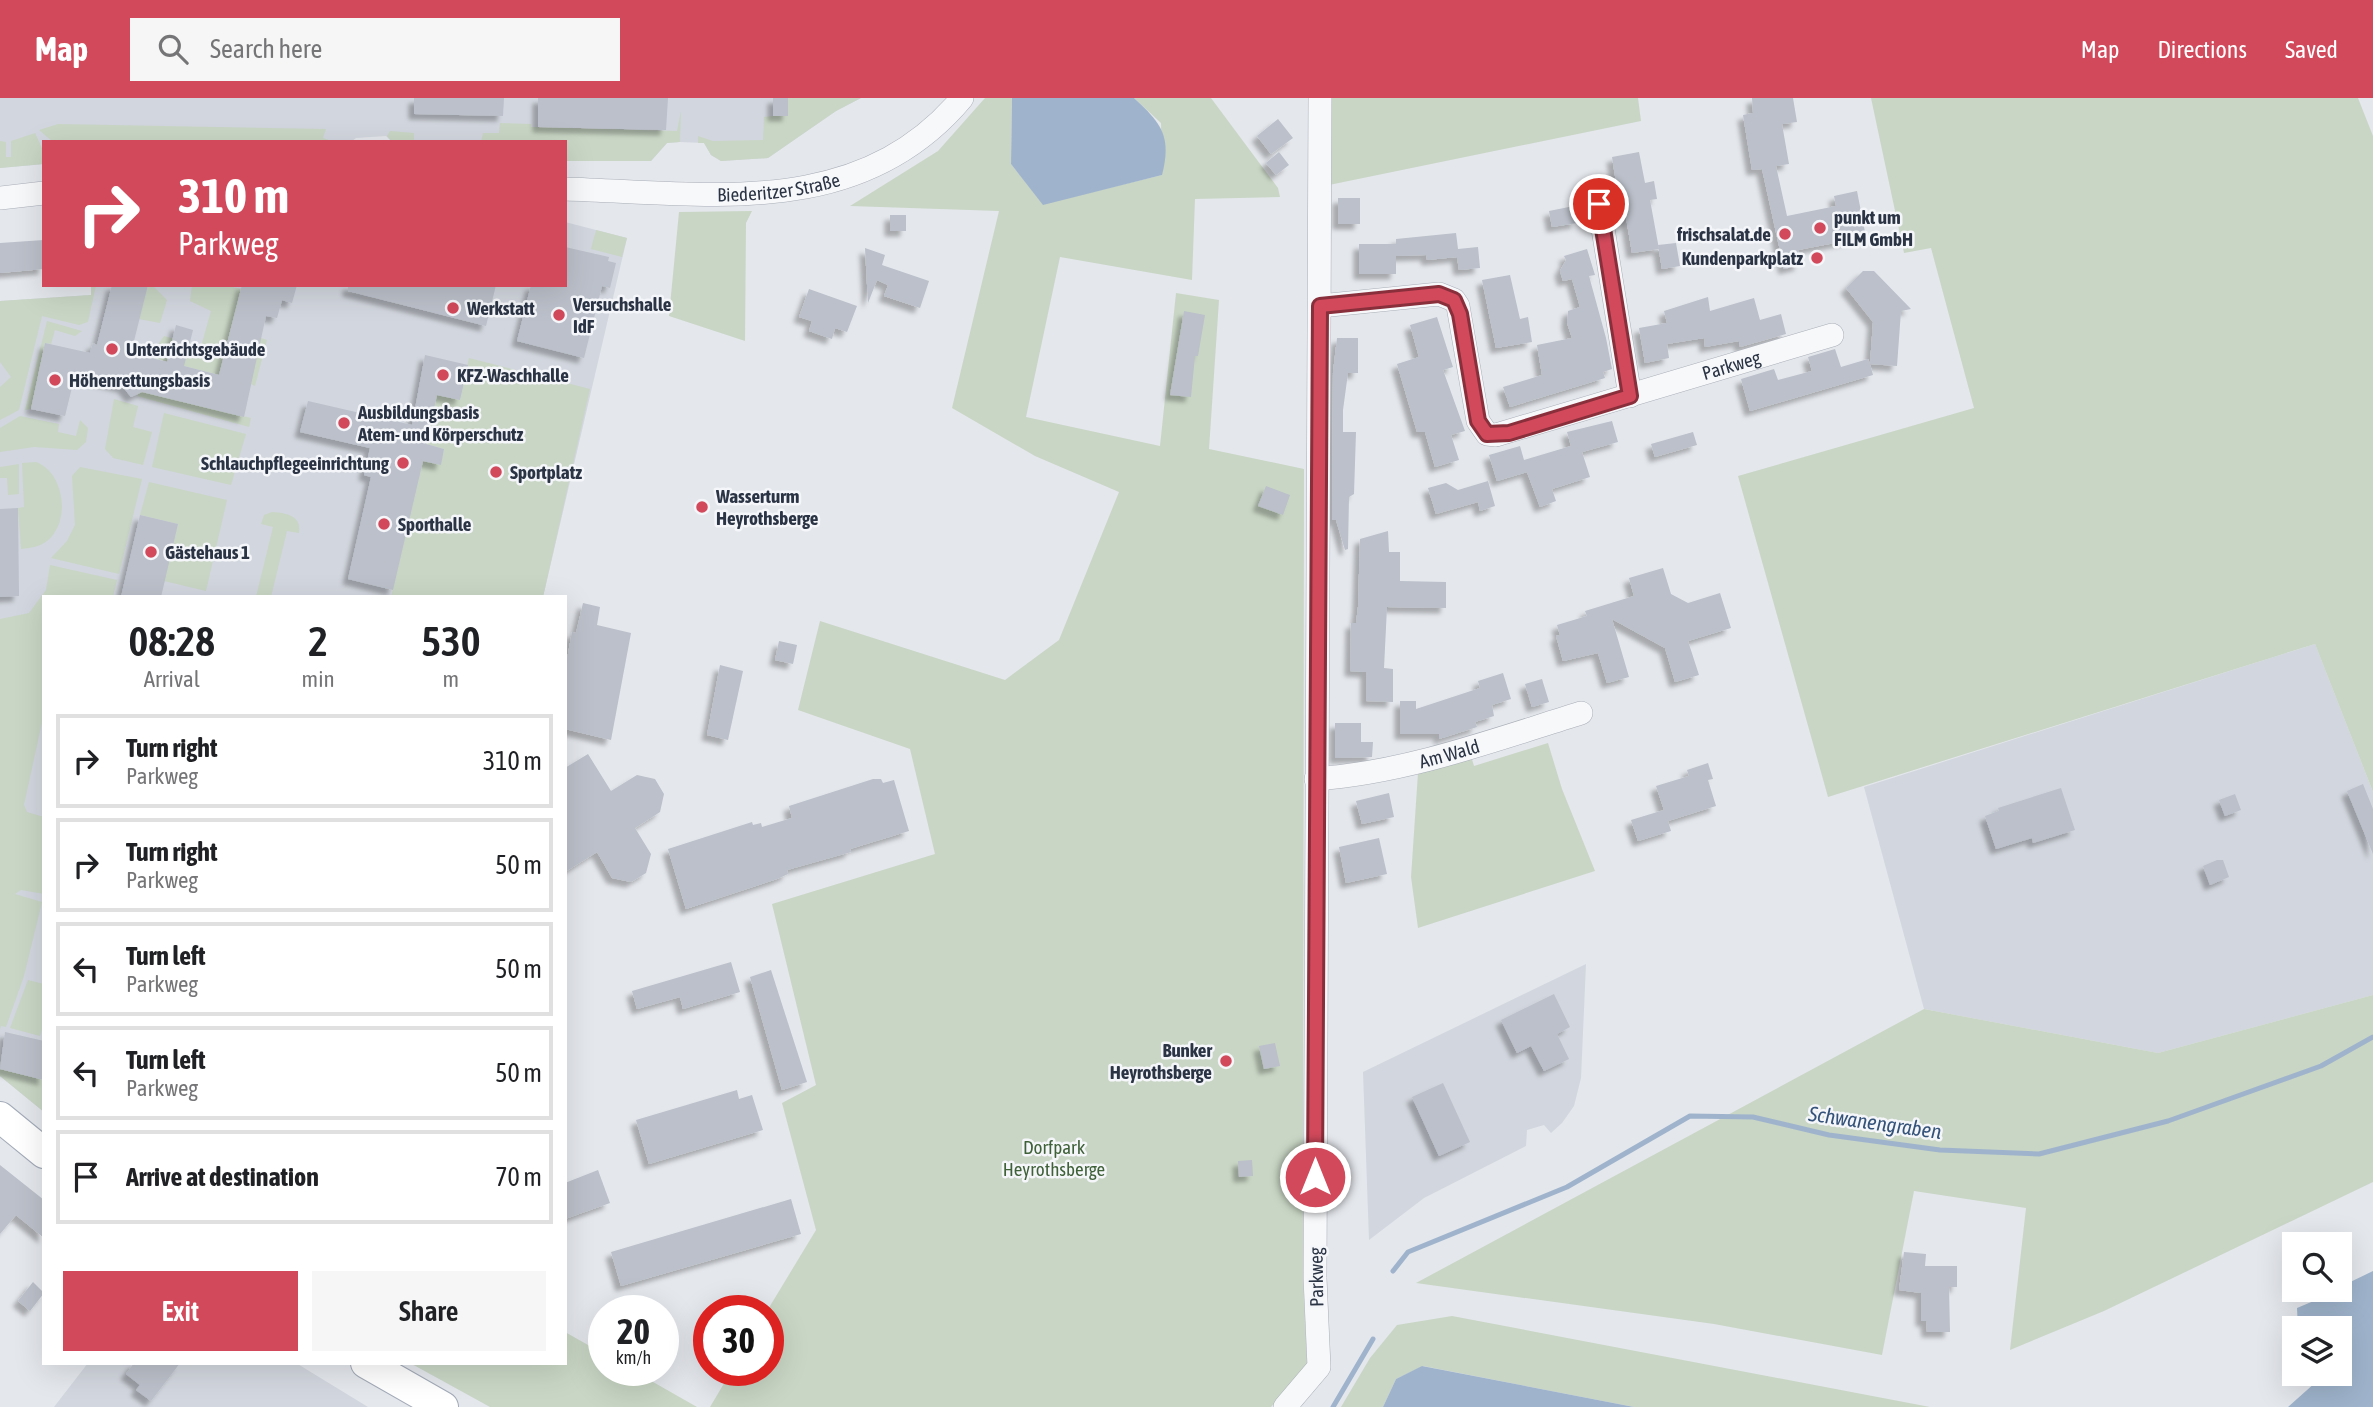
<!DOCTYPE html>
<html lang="en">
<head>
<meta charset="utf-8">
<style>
  body { margin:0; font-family:"Asap Condensed",sans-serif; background:#f6f6f6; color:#202124; height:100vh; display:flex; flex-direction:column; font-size:26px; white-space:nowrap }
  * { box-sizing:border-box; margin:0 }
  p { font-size:23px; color:#757577 }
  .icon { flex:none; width:38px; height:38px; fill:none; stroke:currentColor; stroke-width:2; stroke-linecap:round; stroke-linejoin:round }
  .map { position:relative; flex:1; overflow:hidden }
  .sheet { position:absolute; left:42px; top:497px; width:525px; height:770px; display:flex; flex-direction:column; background:#fff; border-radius:0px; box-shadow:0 7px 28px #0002 }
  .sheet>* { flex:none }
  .top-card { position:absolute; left:42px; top:42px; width:525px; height:147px; border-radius:0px; box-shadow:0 7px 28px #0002; background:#d1495b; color:#fff; overflow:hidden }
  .buttons { position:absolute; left:2282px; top:1134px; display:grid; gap:14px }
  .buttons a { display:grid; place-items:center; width:70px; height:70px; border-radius:0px; background:#fff; box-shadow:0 7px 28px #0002; font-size:35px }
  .speed { position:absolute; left:588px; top:1197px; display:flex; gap:14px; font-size:35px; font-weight:700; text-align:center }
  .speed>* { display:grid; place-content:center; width:91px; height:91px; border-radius:50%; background:#fff; box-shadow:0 7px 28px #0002; line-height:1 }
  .speed small { font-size:18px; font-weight:400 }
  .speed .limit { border:10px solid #d22; background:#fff; color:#111 }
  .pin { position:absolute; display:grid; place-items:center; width:60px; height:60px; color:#fff; margin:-30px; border:4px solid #fff; border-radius:50%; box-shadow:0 2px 7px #0007 }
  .me { position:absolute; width:77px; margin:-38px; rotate:0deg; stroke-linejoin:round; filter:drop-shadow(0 0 5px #0008) }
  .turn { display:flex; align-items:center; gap:24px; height:147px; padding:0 21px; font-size:32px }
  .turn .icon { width:91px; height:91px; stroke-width:2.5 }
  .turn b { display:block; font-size:49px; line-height:60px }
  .eta { display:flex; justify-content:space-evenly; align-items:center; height:119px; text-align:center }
  .eta b { font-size:42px; font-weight:600; line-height:49px }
  .action { display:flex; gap:14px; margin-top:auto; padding:14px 21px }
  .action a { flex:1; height:80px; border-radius:0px; background:#d1495b; color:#fff; font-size:28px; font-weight:600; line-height:80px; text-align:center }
  .action a+a { background:#f6f6f6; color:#202124 }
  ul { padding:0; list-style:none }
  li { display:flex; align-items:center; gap:21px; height:94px; margin:0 14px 10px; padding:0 7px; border:4px solid #e0e0e0; border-radius:0px }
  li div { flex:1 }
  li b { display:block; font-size:26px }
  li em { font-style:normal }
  header { display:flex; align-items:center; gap:42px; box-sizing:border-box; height:98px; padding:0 35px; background:#d1495b; color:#fff }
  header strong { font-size:33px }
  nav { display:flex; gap:38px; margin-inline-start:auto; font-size:24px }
  .search { width:490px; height:63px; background:#f6f6f6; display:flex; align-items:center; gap:18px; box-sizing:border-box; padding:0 24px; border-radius:0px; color:#757577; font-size:26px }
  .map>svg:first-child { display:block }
  .built { fill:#d2d6de }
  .green { fill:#c9d6c5 }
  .water { fill:#9fb4cc }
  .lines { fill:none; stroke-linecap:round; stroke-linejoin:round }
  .stream { stroke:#9fb4cc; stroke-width:5 }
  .building { fill:#bbc0ca; filter:url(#shadow) }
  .minor-casing { stroke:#a9aeb7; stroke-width:24 }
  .major-casing { stroke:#a3abb8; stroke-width:32 }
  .minor { stroke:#f7f8fa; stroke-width:23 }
  .major { stroke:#fff; stroke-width:30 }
  .route-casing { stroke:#882f3b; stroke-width:18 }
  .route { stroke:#d1495b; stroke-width:12 }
  .poi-dot { fill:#d1495b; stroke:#f4f6f9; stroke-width:2.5 }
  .labels { text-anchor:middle; stroke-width:5; stroke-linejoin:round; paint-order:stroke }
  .street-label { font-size:19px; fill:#2b3445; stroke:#f4f6f9 }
  .poi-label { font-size:19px; font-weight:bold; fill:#2b3445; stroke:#f4f6f9; text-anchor:start }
  .park-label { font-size:19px; fill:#3f6138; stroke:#f4f6f9 }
  .water-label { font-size:21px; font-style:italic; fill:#34527a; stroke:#f4f6f9 }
</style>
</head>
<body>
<header>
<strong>Map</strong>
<div class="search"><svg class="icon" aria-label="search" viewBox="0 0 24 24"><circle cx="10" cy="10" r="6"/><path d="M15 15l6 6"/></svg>Search here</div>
<nav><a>Map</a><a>Directions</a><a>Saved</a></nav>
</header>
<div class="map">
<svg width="2373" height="1309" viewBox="0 0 2373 1309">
  <defs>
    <filter id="shadow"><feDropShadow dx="-5.5" dy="5.5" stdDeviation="2" flood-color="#0004"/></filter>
  </defs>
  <rect width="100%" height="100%" fill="#e4e7ec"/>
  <g class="built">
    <polygon points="0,0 861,0 836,13 768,60 721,63 711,57 704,45 680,44 667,45 651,63 565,63 565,44 392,44 386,38 356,40 351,44 44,44 44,66 0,70"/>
    <polygon points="565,124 627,140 543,499 44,499 44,1014 0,978 0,203 91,197 91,187 565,187"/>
    <polygon points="2315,546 2373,694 2373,897 2158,955 1924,911 1864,689"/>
    <polygon points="1586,866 1581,980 1574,1008 1562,1025 1551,1035 1544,1027 1527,1032 1526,1048 1424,1100 1369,1142 1363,974"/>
    <polygon points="88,1265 296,1265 368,1309 54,1309"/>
  </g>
  <g class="green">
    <polygon points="773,0 861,0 836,13 768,60 721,63 711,57 704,45 698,45 698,38 713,43 763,42 764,19 773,18"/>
    <polygon points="985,0 1012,0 1011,66 1043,106 1162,77 1161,25 1134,0 1211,0 1278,90 1280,99 1195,101 1192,182 1060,159 1026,319 1160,348 1176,195 1219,202 1209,351 1304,371 1303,1182 1307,1267 1271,1309 710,1309 732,1272 768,1272 767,1213 816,1132 782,1005 816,987 772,806 935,756 910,651 798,612 820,523 1005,582 1059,542 1119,394 1035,358 952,310 999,113 850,108 938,53"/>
    <polygon points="1331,0 1638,0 1641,23 1329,87"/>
    <polygon points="1871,0 2358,0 2373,38 2373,694 2315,546 1828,699 1738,378 1974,310 1931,150 1904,155"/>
    <polygon points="681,13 680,44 667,45 651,63 565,63 565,44 481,44 483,35 499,35 500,25 531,26 531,29 677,33"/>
    <polygon points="58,26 326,31 323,40 334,44 53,44 39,32"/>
    <polygon points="390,33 414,35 414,44 392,44 387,38"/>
    <polygon points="35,35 44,54 44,66 0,70 0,43 6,44 6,59 11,59 11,43"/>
    <polygon points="752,113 746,125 745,243 669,218 679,114"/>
    <polygon points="596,132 627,140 622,159 591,151"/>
    <polygon points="91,187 96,187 88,224 79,227 42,218 19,312 0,322 0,289 11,279 0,264 0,203 91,197"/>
    <polygon points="148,187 152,187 167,202 160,225 139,221"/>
    <polygon points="192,187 225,187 241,191 219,277 149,259 164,238 197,247 202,245 211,213 190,203"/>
    <polygon points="47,223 82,233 75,238 55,232 51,246 45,245 31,311 25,312"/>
    <polygon points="261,240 267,242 255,288 249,285"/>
    <polygon points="469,260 590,291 543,499 391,499 423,363 441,366 444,351 426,346 437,297 460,302"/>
    <polygon points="140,293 251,320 249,329 137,298"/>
    <polygon points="114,301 138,308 133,329 152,334 143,367 113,360 105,351"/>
    <polygon points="164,315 246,336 231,387 152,369"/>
    <polygon points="20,318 59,326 58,334 76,338 80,322 88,330 86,344 77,352 34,349 0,354 0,330"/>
    <path d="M36 364C65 375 71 424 47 443 39 449 30 450 21 451L18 410 24 409 22 365Z"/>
    <polygon points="19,366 19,396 8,397 7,380 0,380 0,369"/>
    <polygon points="80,369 142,381 119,476 51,460 67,443 75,427 72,378"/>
    <polygon points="149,384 227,402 206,493 164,483 178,426 140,417"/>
    <path d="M272 414C287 415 302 418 299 435L287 433 271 499H256L273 429 261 426 264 417Z"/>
    <polygon points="50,467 117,482 113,499 44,499 44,615 24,707 27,714 44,719 44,796 21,792 15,796 42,804 24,878 6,929 1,928 0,932 0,521 29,515 46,492"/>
    <polygon points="1548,645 1562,691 1595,773 1418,830 1411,779 1418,675 1471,658 1474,668"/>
    <polygon points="28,882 44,886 44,923 40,938 10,930"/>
    <polygon points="2373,897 2373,1084 2104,1213 2010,1252 2026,1110 1914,1093 1882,1257 1714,1226 1416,1185 1924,911 2158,955"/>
    <polygon points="0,971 44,982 44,1014 0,978"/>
    <polygon points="1452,1218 1930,1309 1634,1309 1423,1268 1396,1281 1383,1309 1341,1309 1370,1260 1397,1227"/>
    <polygon points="565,1234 604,1256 604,1272 632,1272 697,1309 490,1309 410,1265 565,1265"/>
  </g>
  <g class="water">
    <path d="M1012 0H1134C1161 25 1172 38 1162 77L1043 107 1011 66Z"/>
    <polygon points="2373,1173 2373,1309 2288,1309 2325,1276 2340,1276 2340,1230 2298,1230 2297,1210 2340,1192 2340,1189"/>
    <polygon points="1422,1268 1634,1309 1383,1309 1396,1281"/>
  </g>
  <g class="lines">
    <g class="stream">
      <polyline points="1393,1173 1408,1154 1567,1089 1690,1018 1753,1019 1829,1037 1940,1052 2039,1056 2168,1023 2321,968 2373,939"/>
      <polyline points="1333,1309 1373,1241"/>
    </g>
  </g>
  <g class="building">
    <polygon points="414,0 504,0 503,18 414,16"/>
    <polygon points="538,0 668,0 666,32 538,29"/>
    <rect x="773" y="0" width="15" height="18"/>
    <polygon points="1752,0 1793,0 1797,24 1782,26 1789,66 1776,68 1787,118 1836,108 1834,98 1857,93 1866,139 1798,152 1800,167 1784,171 1762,71 1752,72 1743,17 1753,15"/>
    <polygon points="1278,21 1293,40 1271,56 1257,38"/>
    <polygon points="1279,54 1289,67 1276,77 1266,65"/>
    <polygon points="1639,54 1645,85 1654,83 1657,101 1650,102 1659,151 1632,155 1622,96 1618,97 1612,59"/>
    <rect x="1338" y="100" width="22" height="26"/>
    <polygon points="1574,108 1577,125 1552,129 1549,113"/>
    <rect x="890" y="117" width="16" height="16"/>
    <polygon points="1456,135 1458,151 1478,149 1480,170 1459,172 1457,159 1427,162 1426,157 1396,158 1396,176 1359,176 1359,146 1396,146 1396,141"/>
    <polygon points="44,142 44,171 0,175 0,145"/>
    <polygon points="1676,145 1680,168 1662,171 1658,147"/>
    <polygon points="565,149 609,159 608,163 616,165 610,190 602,188 584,260 517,243 531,187 565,187"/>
    <polygon points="865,150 885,157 882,167 929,183 920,210 884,198 888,187 877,182 868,205"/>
    <polygon points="1587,151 1595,177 1589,178 1606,240 1612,271 1603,274 1605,280 1510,309 1503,289 1542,277 1537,247 1572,240 1567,225 1568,213 1580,209 1572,181 1563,183 1560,173 1566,162 1564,158"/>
    <polygon points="1863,173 1874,173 1911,211 1901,213 1897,268 1870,266 1873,277 1750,313 1741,281 1774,271 1778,282 1812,273 1808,259 1835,251 1841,269 1868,261 1870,266 1873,224 1846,190"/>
    <polygon points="1510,177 1520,221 1528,219 1532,244 1496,250 1482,182"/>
    <polygon points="112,187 148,187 131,255 167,264 176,227 193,232 184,268 219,277 242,187 297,187 292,205 282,202 277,220 266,218 244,319 142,294 131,299 123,289 75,277 65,318 31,311 45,245 90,255 93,245 97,247"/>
    <polygon points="348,187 496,187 486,228 348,193"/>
    <polygon points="809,191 857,208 847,234 835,230 832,241 809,233 812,223 799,219"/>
    <polygon points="1708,199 1710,213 1754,200 1760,222 1781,216 1786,236 1740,249 1739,243 1705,249 1704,240 1667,246 1669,260 1645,265 1639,230 1667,225 1664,213"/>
    <polygon points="1184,213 1205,217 1198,258 1195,258 1191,299 1170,297"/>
    <polygon points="1437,219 1453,269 1443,272 1465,333 1451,337 1459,362 1435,369 1425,334 1417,334 1397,266 1419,259 1410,227"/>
    <polygon points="1337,240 1358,240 1358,275 1348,275 1343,312 1343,334 1356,334 1354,396 1349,399 1348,451 1345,452 1336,422 1332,422 1333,274"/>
    <polygon points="425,257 468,267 460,302 437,297 426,346 444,351 441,367 423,363 393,492 348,481 371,379 364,377 370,350 300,334 308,303 412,327"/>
    <polygon points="1612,323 1618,344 1582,354 1590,379 1552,391 1556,403 1540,409 1527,374 1497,383 1489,357 1520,348 1524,362 1571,348 1567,334"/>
    <polygon points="1693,334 1697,347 1655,359 1651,346"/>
    <polygon points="1488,383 1495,408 1480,413 1478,404 1436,416 1428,390 1446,385 1458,392"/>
    <polygon points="1266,388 1290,397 1283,417 1258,408"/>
    <polygon points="18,410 19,498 0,499 0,411"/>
    <polygon points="140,417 178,426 161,499 121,499"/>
    <polygon points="1388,433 1389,454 1400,454 1400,483 1446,484 1446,510 1387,509 1384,570 1393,571 1393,604 1366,603 1366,574 1350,573 1351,525 1356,525 1358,509 1360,441"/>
    <polygon points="1663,470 1671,496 1688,505 1720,495 1731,530 1688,543 1699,577 1675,584 1665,550 1612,521 1629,579 1607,585 1598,555 1563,563 1556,538 1560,537 1557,527 1587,518 1585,513 1634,498 1629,480"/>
    <polygon points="583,505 600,509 597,527 631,535 611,642 565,631 565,572 572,534 576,535"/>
    <polygon points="779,543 797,547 793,566 775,562"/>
    <polygon points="720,567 743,573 728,642 707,637"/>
    <polygon points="1503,575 1511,601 1492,607 1494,618 1475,624 1477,629 1439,641 1439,636 1400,636 1400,603 1416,603 1416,611 1480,590 1478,583"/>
    <polygon points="1542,581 1549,604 1532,609 1525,586"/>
    <polygon points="1335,625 1361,625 1361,644 1373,644 1372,659 1335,660"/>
    <polygon points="588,656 611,693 637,677 655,681 664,696 660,714 635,730 651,756 646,775 631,784 612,780 597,754 565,774 565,670"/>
    <polygon points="1708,665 1713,681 1708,682 1716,708 1668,723 1671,733 1638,743 1631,722 1664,712 1656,688 1689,678 1687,672"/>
    <polygon points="873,681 881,681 883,685 894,682 909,733 850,751 851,754 787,772 788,776 777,781 686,811 668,751 752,724 753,727 761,725 762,729 792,720 789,708"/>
    <polygon points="2363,686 2373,711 2373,756 2347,693"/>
    <polygon points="2061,690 2075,732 2033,745 2032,740 1996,751 1985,718 1999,713 1998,710"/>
    <polygon points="1389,695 1394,719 1362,726 1356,703"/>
    <polygon points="2235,696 2241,712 2225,718 2219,702"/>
    <polygon points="1379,740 1387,776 1346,785 1339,749"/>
    <polygon points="2217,762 2223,762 2229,779 2210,787 2203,768"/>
    <polygon points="731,864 740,894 683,911 680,899 637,911 632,893"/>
    <polygon points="771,872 807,984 782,992 750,879"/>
    <polygon points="1554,896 1570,929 1557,936 1569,961 1544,973 1531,948 1517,955 1501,922"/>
    <polygon points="5,934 44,943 44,982 0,971"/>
    <polygon points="1275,945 1280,968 1264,971 1259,948"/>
    <polygon points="1443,985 1470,1044 1439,1058 1412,999"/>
    <polygon points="737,992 739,1001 752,997 763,1032 649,1066 636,1022"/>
    <polygon points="1252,1062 1253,1078 1239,1079 1238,1063"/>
    <polygon points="0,1067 44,1102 44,1140 16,1117 0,1136"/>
    <polygon points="598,1072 610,1105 565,1121 565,1085"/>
    <polygon points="791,1101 801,1136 621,1188 611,1154"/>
    <polygon points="1904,1154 1926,1156 1925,1168 1957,1168 1957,1189 1949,1189 1950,1234 1927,1234 1926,1223 1921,1223 1921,1195 1899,1192"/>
    <polygon points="33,1184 44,1195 30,1213 18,1203"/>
    <polygon points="134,1265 180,1265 151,1303 136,1292 140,1287 126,1276"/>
  </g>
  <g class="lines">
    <g class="minor-casing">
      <g id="minor">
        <path id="s1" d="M565 91C707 95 859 123 962 0"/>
        <polyline points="0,100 44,95"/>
        <polyline points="1599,106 1630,298"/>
        <path id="s2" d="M1320 208 1439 196 1454 202 1458 208 1478 323 1487 336 1496 337 1832 237"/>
        <path id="s3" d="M1316 681C1408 674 1494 642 1581 615"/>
        <polyline points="1285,1309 1319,1269 1315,1180 1320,0"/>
      </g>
    </g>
    <g class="major-casing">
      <g id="major">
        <polyline points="0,1019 44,1055"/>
        <polyline points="366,1265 443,1309"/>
      </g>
    </g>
    <use href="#minor" class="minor"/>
    <use href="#major" class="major"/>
  </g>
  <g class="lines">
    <g class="route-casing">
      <polyline id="route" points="1315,1079 1320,208 1439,196 1454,202 1460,216 1478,323 1487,336 1509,335 1630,298 1599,106"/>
    </g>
    <use href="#route" class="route"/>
  </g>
  <g class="poi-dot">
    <circle cx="1820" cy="130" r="7"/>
    <circle cx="1785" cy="136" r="7"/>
    <circle cx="1817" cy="160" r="7"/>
    <circle cx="453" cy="210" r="7"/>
    <circle cx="559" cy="217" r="7"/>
    <circle cx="112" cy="251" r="7"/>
    <circle cx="443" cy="277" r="7"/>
    <circle cx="55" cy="282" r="7"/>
    <circle cx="344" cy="325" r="7"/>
    <circle cx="403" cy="365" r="7"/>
    <circle cx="496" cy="374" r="7"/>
    <circle cx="702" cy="409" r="7"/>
    <circle cx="384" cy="426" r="7"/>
    <circle cx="151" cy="454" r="7"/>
    <circle cx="1226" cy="963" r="7"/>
  </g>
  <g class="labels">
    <g class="street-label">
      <text dy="7" stroke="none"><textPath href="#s1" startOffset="214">Biederitzer Straße</textPath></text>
      <text dy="7" stroke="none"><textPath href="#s2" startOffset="530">Parkweg</textPath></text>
      <text dy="7" stroke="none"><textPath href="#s3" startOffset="136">Am Wald</textPath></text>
      <text transform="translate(1316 1179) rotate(-91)" y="7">Parkweg</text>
    </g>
    <g class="poi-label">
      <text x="1834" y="126">punkt um<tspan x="1834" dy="22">FILM GmbH</tspan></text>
      <text x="1771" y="143" text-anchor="end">frischsalat.de</text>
      <text x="1803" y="167" text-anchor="end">Kundenparkplatz</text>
      <text x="573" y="213">Versuchshalle<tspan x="573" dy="22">IdF</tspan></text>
      <text x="467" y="217">Werkstatt</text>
      <text x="126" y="258">Unterrichtsgebäude</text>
      <text x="457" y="284">KFZ-Waschhalle</text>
      <text x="69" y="289">Höhenrettungsbasis</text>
      <text x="358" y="321">Ausbildungsbasis<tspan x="358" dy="22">Atem- und Körperschutz</tspan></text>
      <text x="389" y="372" text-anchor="end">Schlauchpflegeeinrichtung</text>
      <text x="510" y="381">Sportplatz</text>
      <text x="716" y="405">Wasserturm<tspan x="716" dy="22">Heyrothsberge</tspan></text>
      <text x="398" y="433">Sporthalle</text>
      <text x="165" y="461">Gästehaus 1</text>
      <text x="1212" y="959" text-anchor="end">Bunker<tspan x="1212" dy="22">Heyrothsberge</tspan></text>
    </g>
    <g class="park-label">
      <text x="1054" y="1056">Dorfpark<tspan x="1054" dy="22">Heyrothsberge</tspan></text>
    </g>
    <g class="water-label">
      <text transform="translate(1875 1025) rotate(8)" y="7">Schwanengraben</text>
    </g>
  </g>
</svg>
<div class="buttons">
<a><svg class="icon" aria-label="search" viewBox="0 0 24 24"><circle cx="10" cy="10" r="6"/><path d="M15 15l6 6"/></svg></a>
<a><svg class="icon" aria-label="layers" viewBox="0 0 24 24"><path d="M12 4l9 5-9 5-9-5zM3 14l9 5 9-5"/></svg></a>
</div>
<div class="speed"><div>20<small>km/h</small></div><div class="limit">30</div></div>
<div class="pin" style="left:1599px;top:106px;background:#d93025"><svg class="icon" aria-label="arrive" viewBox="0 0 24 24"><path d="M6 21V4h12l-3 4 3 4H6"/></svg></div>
<svg class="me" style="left:1315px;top:1079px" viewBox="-20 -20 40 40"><circle r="17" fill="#d1495b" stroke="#fff" stroke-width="3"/><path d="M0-11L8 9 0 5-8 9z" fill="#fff"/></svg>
<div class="top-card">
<div class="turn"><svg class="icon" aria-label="right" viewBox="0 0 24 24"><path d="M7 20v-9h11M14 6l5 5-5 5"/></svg><div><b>310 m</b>Parkweg</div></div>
</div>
<section class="sheet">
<div class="eta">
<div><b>08:28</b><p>Arrival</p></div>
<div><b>2</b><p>min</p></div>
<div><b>530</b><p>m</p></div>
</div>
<ul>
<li><svg class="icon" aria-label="right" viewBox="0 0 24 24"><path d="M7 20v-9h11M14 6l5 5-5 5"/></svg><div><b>Turn right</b><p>Parkweg</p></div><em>310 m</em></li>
<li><svg class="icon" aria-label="right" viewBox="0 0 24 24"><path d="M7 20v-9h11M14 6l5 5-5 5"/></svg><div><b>Turn right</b><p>Parkweg</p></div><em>50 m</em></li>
<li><svg class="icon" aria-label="left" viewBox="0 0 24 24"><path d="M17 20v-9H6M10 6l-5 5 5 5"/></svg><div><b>Turn left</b><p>Parkweg</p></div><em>50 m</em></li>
<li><svg class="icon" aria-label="left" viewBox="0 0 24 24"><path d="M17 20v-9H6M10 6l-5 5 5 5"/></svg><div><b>Turn left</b><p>Parkweg</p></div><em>50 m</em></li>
<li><svg class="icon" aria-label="arrive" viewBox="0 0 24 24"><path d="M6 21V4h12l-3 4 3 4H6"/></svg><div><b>Arrive at destination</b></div><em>70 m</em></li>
</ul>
<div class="action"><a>Exit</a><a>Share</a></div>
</section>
</div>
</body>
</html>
